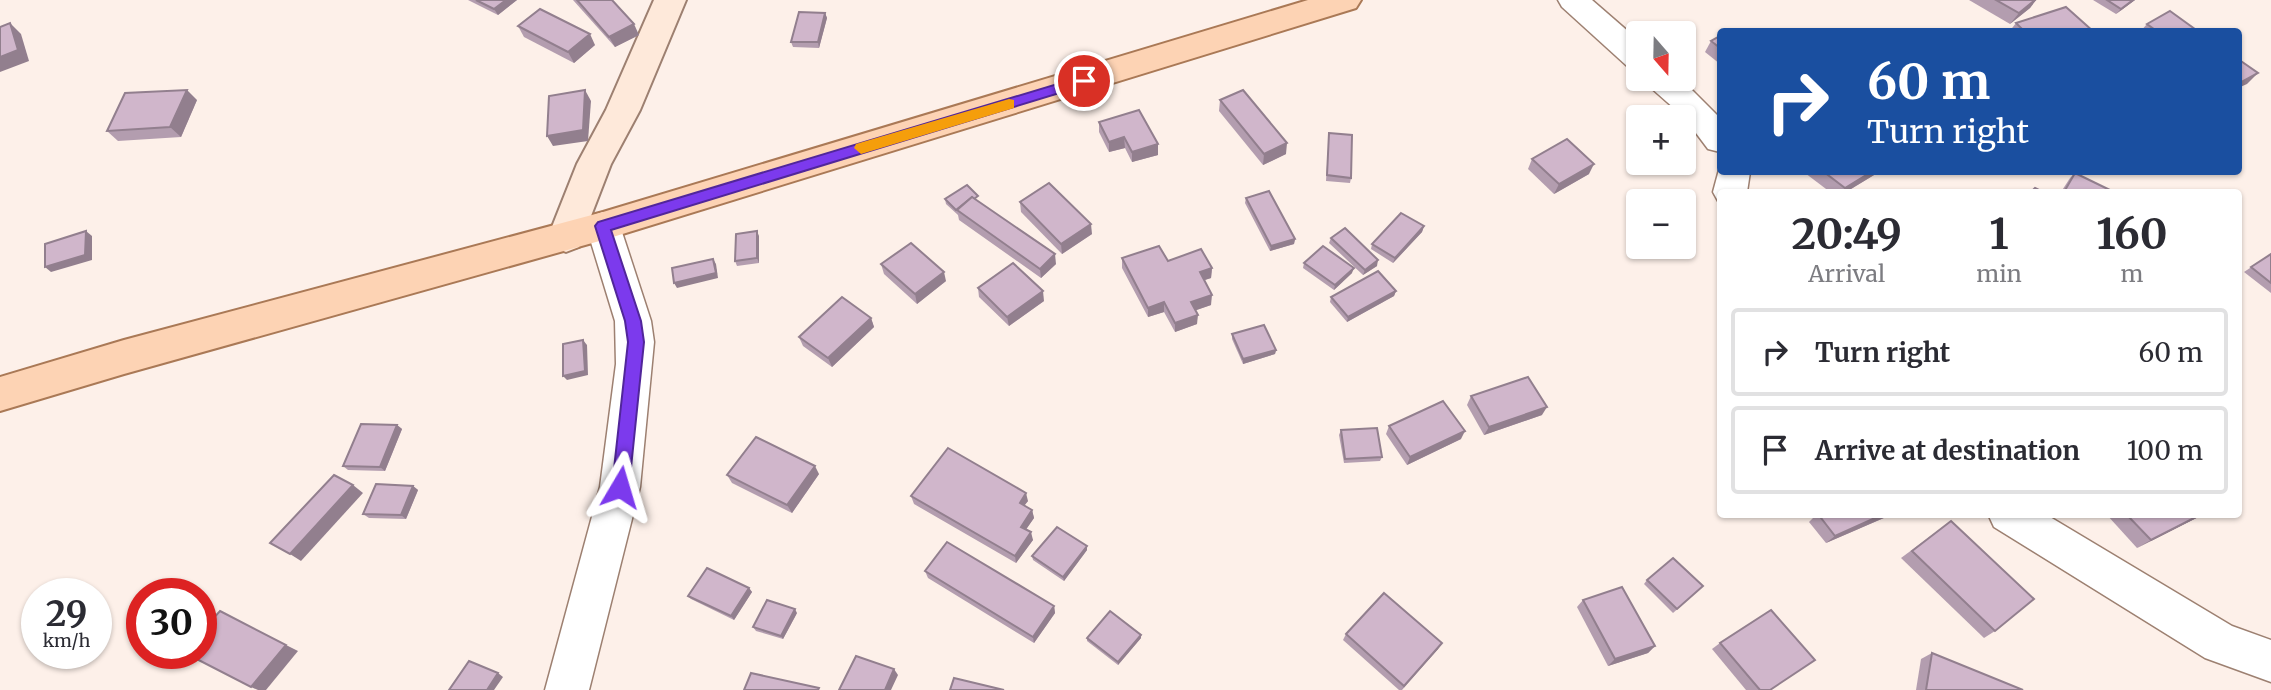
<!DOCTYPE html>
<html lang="en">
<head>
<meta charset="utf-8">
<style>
  body { margin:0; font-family:Merriweather,serif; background:#f2f2f3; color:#2b2b33; height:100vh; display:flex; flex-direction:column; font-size:26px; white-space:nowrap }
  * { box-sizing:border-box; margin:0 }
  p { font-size:23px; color:#7c7c81 }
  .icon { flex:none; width:38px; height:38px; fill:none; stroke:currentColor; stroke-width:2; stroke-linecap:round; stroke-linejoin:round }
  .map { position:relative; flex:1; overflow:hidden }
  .side { position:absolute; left:1717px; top:189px; width:525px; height:329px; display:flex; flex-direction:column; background:#fff; border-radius:7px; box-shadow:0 2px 5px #0004 }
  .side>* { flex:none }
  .guide { position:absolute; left:1717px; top:28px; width:525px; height:147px; border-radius:7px; box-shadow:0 2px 5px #0004; background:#1a4fa0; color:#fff; overflow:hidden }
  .needle { width:46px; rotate:160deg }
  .tools { position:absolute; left:1626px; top:21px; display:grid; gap:14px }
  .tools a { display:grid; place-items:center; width:70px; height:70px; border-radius:7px; background:#fff; box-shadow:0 2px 5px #0004; font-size:35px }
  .speed { position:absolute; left:21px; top:578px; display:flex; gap:14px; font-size:35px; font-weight:700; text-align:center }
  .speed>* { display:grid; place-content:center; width:91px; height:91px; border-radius:50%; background:#fff; box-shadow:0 2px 5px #0004; line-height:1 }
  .speed small { font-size:18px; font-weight:400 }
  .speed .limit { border:10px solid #d22; background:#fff; color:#111 }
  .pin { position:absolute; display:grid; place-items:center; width:60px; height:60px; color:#fff; margin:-30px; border:4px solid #fff; border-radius:50%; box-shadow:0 2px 7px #0007 }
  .me { position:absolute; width:77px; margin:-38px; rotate:7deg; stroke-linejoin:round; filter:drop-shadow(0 0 5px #0008) }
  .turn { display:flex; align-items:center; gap:24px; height:147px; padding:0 35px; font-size:32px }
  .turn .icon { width:91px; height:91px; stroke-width:2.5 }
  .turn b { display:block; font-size:49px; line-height:60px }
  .eta { display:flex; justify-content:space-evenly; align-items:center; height:119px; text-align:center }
  .eta b { font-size:42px; font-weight:700; line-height:49px }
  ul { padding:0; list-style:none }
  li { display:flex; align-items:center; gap:21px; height:88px; margin:0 14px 10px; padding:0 21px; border:4px solid #e1e1e2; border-radius:7px }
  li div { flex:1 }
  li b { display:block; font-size:26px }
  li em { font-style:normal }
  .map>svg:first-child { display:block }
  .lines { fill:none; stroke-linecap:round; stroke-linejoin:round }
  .street-casing { stroke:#9d8071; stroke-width:3 }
  .secondary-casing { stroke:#9d8071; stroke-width:4 }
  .primary-casing { stroke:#aa7956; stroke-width:4 }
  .street { fill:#fff; fill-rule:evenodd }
  .secondary { fill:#fee9da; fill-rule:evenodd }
  .primary { fill:#fdd3b4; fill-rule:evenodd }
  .wall { fill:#b39daf }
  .shaded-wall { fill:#927f8e }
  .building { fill:#d0b6cb; stroke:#927f8e; stroke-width:2 }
  .route { fill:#7c3aed; stroke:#51269a; stroke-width:2 }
  .slow { fill:#f59e0b }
</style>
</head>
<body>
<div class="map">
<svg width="2271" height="690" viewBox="0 0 2271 690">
  <rect width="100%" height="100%" fill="#fdf0e9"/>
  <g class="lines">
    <g class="street-casing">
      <g id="street">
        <polygon points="1558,0 1592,0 1638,40 1638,69 1627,66 1562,7"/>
        <polygon points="1645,79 1681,79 1720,118 1720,152 1708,149 1684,117 1650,87"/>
        <polygon points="1720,166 1720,172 1750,172 1747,192 1720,192 1720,202 1718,201 1713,192"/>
        <polygon points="603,212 615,216 620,226 651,321 654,342 640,487 589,690 545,690 600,487 616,364 615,321 586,226 591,216"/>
        <polygon points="1988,514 2045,514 2232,626 2271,640 2271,682 2205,658 1994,527"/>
      </g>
    </g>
    <g class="secondary-casing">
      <polygon id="secondary" points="654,0 686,0 640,110 611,164 579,247 566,252 553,247 548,237 577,164 606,110"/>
    </g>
    <g class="primary-casing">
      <polygon id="primary" points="1308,0 1361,0 1356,8 603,240 124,374 0,411 0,377 124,340 603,212"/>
    </g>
    <use href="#street" class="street"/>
    <use href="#secondary" class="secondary"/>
    <use href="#primary" class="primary"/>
  </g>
  <g class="wall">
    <polygon points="468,0 517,0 498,15"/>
    <polygon points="573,0 612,0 639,35 615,47"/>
    <polygon points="1969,0 2036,0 2030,8 2010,24"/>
    <polygon points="2093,0 2135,0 2116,14"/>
    <polygon points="825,13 827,18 819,48 793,47 791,42"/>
    <polygon points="2016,23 2094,32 2009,32"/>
    <polygon points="2147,24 2199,32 2140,32"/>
    <polygon points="518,26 595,45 574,63 524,37"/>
    <polygon points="1720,36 1720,64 1705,52 1711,41"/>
    <polygon points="197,100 181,137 118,141 107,131"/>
    <polygon points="1220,100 1286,154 1263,165 1219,111"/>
    <polygon points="1099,122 1158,155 1132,162 1125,148 1109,152 1099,132"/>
    <polygon points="1329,133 1351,178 1350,183 1326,181"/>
    <polygon points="1532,159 1589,174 1554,194 1528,169"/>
    <polygon points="1806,172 1879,172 1846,192 1830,192 1805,173"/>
    <polygon points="2075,173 2114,192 2061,192 2070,178"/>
    <polygon points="1246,198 1295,239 1294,244 1270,251 1245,203"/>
    <polygon points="945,199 979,202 1056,264 1041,278 959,220 958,215 946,204"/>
    <polygon points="1020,202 1092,234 1062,254 1021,212"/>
    <polygon points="1424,226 1422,232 1393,263 1371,249 1372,244"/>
    <polygon points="759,236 759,263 737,266 735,261"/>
    <polygon points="1331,238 1377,266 1363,275 1329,243"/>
    <polygon points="2271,254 2271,293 2244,272"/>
    <polygon points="1122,258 1168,261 1212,268 1211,278 1204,280 1211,305 1196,310 1197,324 1175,332 1164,312 1148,317 1122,268"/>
    <polygon points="1304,263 1352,273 1334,290 1303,268"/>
    <polygon points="881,264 946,281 917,304 884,274"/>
    <polygon points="978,288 1044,301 1009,326 979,297"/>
    <polygon points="1396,291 1394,296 1347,322 1330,302 1331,297"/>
    <polygon points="871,318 874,327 832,367 803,346 799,337"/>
    <polygon points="1232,334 1276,350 1275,354 1243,364 1232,339"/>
    <polygon points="1471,396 1542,415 1484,435 1467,405"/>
    <polygon points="397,425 402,429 385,471 348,470 343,466"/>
    <polygon points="1389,426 1461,439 1407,465 1386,434"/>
    <polygon points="1341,430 1382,457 1380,461 1344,463 1339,435"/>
    <polygon points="819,474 792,513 732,483 727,475"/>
    <polygon points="413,486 418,490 406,519 369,518 363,514"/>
    <polygon points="911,496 1028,501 1024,505 1032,510 1034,518 1026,529 1033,540 1016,563 914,504"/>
    <polygon points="1817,514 1893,514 1826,543 1809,522"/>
    <polygon points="2108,514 2204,514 2137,548 2107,515"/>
    <polygon points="1951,521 1995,631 1984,638 1901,558"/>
    <polygon points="1087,546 1087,550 1064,581 1033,560 1032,556"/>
    <polygon points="925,571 1054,606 1055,613 1034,643 928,578"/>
    <polygon points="1647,580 1703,586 1673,613 1644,584"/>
    <polygon points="749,588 752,592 734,620 691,599 688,596"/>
    <polygon points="1583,600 1655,646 1648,653 1608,666 1577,607"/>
    <polygon points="797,613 783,639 756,631 753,627"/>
    <polygon points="1346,634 1438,649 1402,690 1399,690 1343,640"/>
    <polygon points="1141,635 1141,638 1118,665 1087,641 1087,638"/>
    <polygon points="1720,643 1770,690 1746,690 1712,649"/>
    <polygon points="1932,653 2023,690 1916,690 1921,659"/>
  </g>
  <g class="shaded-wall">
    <polygon points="506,0 517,0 498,15 494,9"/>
    <polygon points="2035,0 2036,0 2030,8 2010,24 2019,13"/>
    <polygon points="2133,0 2135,0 2116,14 2121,9"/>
    <polygon points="825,13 827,18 819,48 818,42"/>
    <polygon points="10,23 21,34 29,61 0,72 0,57"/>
    <polygon points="634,24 639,35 615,47 609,37"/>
    <polygon points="590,34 595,45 574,63 568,52"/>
    <polygon points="2258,73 2247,84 2238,88 2238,84"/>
    <polygon points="187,90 197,100 181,137 170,127"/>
    <polygon points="585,90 591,101 588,141 553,146 547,136"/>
    <polygon points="1124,137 1125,148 1109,152 1109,142"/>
    <polygon points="1287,143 1286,154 1263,165 1264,154"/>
    <polygon points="1158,144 1158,155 1132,162 1132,152"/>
    <polygon points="1594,164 1589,174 1554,194 1559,184"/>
    <polygon points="1871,172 1879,172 1846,192 1842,192 1845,188"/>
    <polygon points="1091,224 1092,234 1062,254 1061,244"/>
    <polygon points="1424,226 1422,232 1393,263 1395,258"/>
    <polygon points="86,231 92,236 92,260 51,272 45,267"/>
    <polygon points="757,231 759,236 759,263 757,258"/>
    <polygon points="1295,239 1294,244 1270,251 1271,246"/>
    <polygon points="1055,254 1056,264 1041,278 1040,269"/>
    <polygon points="713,259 716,264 718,278 677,288 674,283"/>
    <polygon points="1378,260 1377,266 1363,275 1365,270"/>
    <polygon points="1212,268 1211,278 1199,282 1200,272"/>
    <polygon points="1354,268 1352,273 1334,290 1335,285"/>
    <polygon points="944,272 946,281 917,304 915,294"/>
    <polygon points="1043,291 1044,301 1009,326 1007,317"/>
    <polygon points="1396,291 1394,296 1347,322 1348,317"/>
    <polygon points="1212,295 1211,305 1191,312 1191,302"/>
    <polygon points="1164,302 1164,312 1148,317 1148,308"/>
    <polygon points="1198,315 1197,324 1175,332 1175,323"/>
    <polygon points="871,318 874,327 832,367 828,358"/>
    <polygon points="583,340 587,345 588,375 567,380 563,376"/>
    <polygon points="1276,350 1275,354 1243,364 1243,359"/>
    <polygon points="1547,407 1542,415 1484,435 1489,427"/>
    <polygon points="397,425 402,429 385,471 380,467"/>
    <polygon points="1465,431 1461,439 1407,465 1410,457"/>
    <polygon points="815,466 819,474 792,513 787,505"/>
    <polygon points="353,485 363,493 301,561 290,554"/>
    <polygon points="413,486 418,490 406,519 401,515"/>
    <polygon points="1026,493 1028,501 1021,510 1020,503"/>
    <polygon points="1032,510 1034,518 1023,534 1021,527"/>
    <polygon points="1884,514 1893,514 1826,543 1835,536"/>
    <polygon points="2202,514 2204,514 2137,548 2151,540"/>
    <polygon points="1031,532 1033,540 1016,563 1015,556"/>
    <polygon points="1087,546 1087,550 1064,581 1063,577"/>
    <polygon points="749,588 752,592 734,620 731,616"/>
    <polygon points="1054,606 1055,613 1034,643 1033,637"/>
    <polygon points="795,609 797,613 783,639 781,636"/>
    <polygon points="1141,635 1141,638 1118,665 1118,662"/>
    <polygon points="1442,643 1438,649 1401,690 1404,686"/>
    <polygon points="286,645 298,651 266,690 258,690 251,687"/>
    <polygon points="1655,646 1648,653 1608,666 1615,659"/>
    <polygon points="894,669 898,675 891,690 885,690"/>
    <polygon points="498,673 503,677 494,690 487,690"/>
  </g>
  <g class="building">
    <polygon points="476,0 506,0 494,9"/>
    <polygon points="577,0 612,0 634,24 609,37"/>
    <polygon points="1996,0 2035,0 2019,13"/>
    <polygon points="2107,0 2133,0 2121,9"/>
    <polygon points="2066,7 2094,32 2025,32 2016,23"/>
    <polygon points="540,9 590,34 568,52 518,26"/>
    <polygon points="2170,11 2199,32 2158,32 2147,24"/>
    <polygon points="799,12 825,13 818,42 791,42"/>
    <polygon points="10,23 18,50 0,57 0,27"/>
    <polygon points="1720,36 1720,48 1711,41"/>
    <polygon points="2238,59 2258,73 2238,84"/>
    <polygon points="187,90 170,127 107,131 125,93"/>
    <polygon points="585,90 583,130 547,136 549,96"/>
    <polygon points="1243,90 1287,143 1264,154 1220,100"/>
    <polygon points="1139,110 1158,144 1132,152 1124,137 1109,142 1099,122"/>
    <polygon points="1329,133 1352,135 1351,178 1327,175"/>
    <polygon points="1567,139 1594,164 1559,184 1532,159"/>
    <polygon points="1824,172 1871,172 1845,188"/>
    <polygon points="2075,173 2114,192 2064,192"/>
    <polygon points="1049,183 1091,224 1061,244 1020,202"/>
    <polygon points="967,185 978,196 974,199 972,197 956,210 945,199"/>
    <polygon points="2035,188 2043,192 2031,192"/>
    <polygon points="1269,191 1295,239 1271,246 1246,198"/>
    <polygon points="972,197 1055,254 1040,269 957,210"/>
    <polygon points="1401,213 1424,226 1395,258 1372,244"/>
    <polygon points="1345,228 1378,260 1365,270 1331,238"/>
    <polygon points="86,231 85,255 45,267 45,244"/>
    <polygon points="757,231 757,258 735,261 736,234"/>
    <polygon points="911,243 944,272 915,294 881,264"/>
    <polygon points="1159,246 1168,261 1201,249 1212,268 1200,272 1212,295 1191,302 1198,315 1175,323 1164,302 1148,308 1122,258"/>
    <polygon points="1323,246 1354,268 1335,285 1304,263"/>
    <polygon points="2271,254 2271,283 2251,267"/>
    <polygon points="713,259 716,273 674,283 672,268"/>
    <polygon points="1013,263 1043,291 1007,317 978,288"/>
    <polygon points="1378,271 1396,291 1348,317 1331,297"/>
    <polygon points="842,297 871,318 828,358 799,337"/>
    <polygon points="1264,325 1276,350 1243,359 1232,334"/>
    <polygon points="583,340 585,371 563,376 563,344"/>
    <polygon points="1528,377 1547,407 1489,427 1471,396"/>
    <polygon points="1443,401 1465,431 1410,457 1389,426"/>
    <polygon points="361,424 397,425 380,467 343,466"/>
    <polygon points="1377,428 1382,457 1345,459 1341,430"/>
    <polygon points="756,437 815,466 787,505 727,475"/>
    <polygon points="948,448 1026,493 1020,503 1032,510 1021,527 1031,532 1015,556 911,496"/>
    <polygon points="334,475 353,485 290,554 270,543"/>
    <polygon points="376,484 413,486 401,515 363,514"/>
    <polygon points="1818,514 1884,514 1835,536"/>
    <polygon points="2126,514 2202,514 2151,540"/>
    <polygon points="1951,521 2034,599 1995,631 1912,551"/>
    <polygon points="1057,527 1087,546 1063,577 1032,556"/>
    <polygon points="947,542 1054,606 1033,637 925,571"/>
    <polygon points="1673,558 1703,586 1677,609 1647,580"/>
    <polygon points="707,568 749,588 731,616 688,596"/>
    <polygon points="1622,587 1655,646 1615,659 1583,600"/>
    <polygon points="1384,593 1442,643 1404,686 1346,634"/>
    <polygon points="767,600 795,609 781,636 753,627"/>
    <polygon points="1771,610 1815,660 1770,690 1760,690 1720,643"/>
    <polygon points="220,611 286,645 251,687 185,653 201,653 201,632"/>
    <polygon points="1110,611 1141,635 1118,662 1087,638"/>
    <polygon points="1932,653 2023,690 1926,690"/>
    <polygon points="856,656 894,669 885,690 839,690"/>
    <polygon points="469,661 498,673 487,690 449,690"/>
    <polygon points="751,673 819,688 818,690 744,690"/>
    <polygon points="954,678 1004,690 950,690"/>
  </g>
  <polygon class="route" points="1084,76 1089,77 1089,84 611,230 641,321 644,342 629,487 626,493 620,495 614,493 612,487 628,342 625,321 595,226 598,222"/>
  <polygon class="slow" points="1009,99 1014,100 1014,108 861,154 854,148 856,144"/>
</svg>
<div class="tools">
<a><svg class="needle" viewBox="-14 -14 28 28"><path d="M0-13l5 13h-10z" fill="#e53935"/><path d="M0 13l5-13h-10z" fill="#7c7c81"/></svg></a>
<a>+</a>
<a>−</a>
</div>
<div class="speed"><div>29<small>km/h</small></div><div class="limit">30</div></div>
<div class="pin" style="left:1084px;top:81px;background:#d93025"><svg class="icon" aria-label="arrive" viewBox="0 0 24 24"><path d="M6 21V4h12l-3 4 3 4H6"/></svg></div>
<svg class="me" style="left:620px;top:487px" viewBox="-20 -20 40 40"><path d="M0-17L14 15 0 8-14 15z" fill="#7c3aed" stroke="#fff" stroke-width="4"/></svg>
<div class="guide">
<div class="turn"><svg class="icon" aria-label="right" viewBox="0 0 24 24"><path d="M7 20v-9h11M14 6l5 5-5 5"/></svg><div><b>60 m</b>Turn right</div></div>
</div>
<section class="side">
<div class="eta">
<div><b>20:49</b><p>Arrival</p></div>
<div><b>1</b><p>min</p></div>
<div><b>160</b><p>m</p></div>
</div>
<ul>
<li><svg class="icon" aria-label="right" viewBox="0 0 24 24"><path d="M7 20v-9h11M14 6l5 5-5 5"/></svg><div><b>Turn right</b></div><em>60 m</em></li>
<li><svg class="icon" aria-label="arrive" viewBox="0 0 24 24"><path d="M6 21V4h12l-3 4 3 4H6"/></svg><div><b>Arrive at destination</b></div><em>100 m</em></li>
</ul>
</section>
</div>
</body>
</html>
